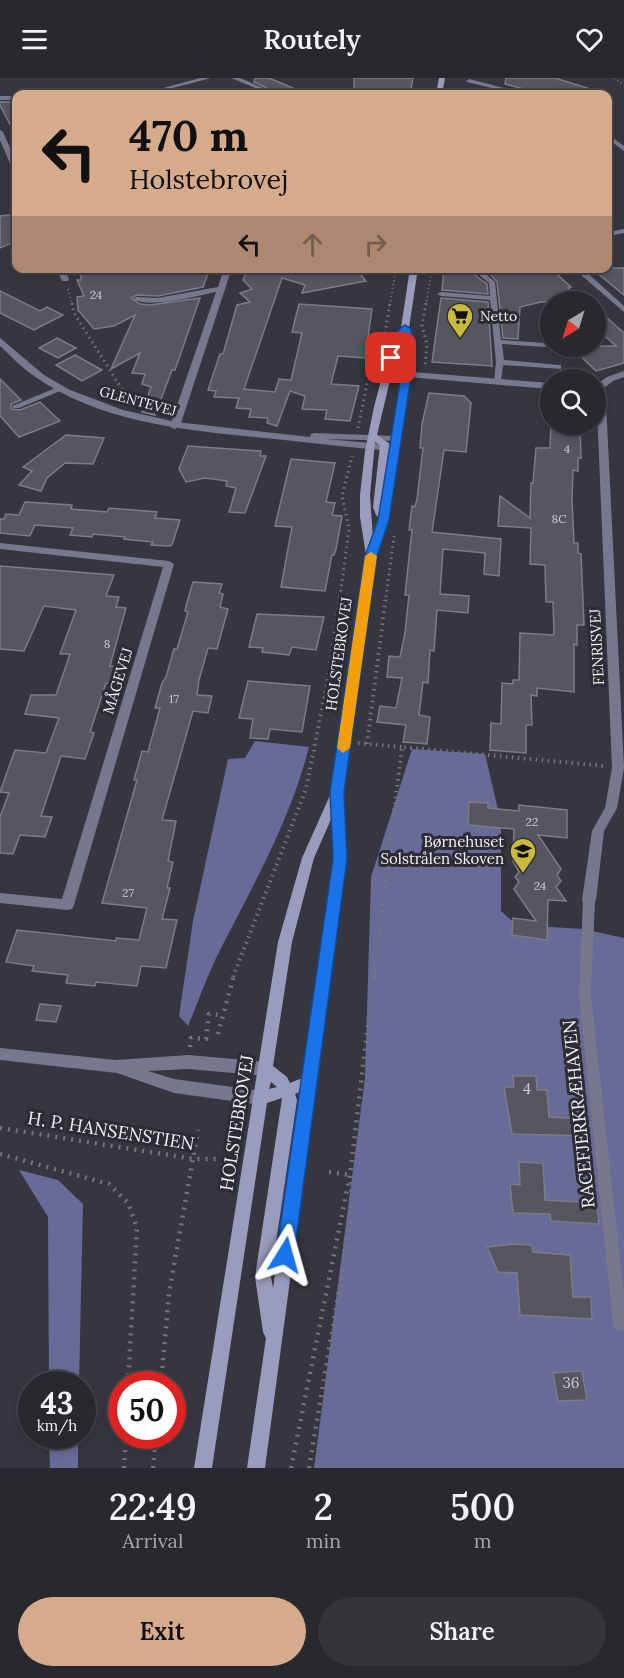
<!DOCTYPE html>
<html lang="en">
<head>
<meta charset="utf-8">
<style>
  body { margin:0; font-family:Lora,serif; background:#34343b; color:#f1f3f6; height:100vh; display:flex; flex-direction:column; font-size:22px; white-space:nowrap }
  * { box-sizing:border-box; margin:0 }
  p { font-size:20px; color:#a5a6aa }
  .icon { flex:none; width:33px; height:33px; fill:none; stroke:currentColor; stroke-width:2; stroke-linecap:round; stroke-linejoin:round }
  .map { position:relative; height:1390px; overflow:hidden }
  .side { display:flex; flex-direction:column; background:#28282f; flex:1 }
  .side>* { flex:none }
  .banner { position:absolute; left:12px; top:12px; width:600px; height:183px; border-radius:12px; box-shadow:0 3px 9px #0003,0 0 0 2px #44444b; background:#d6ab8b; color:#111; overflow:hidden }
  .needle { width:39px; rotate:218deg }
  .fabs { position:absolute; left:540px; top:213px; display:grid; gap:12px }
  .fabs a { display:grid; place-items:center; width:66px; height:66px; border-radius:50%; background:#28282f; box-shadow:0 3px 9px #0003,0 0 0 2px #44444b; font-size:30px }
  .speed { position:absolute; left:18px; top:1293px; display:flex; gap:12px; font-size:30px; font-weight:700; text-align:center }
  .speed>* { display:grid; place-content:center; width:78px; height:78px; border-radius:50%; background:#28282f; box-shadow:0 3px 9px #0003,0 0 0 2px #44444b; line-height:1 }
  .speed small { font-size:15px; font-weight:400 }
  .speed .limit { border:9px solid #d22; background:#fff; color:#111 }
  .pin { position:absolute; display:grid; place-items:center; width:51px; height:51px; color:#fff; margin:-26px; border-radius:12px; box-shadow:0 3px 9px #0006 }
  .me { position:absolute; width:66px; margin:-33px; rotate:8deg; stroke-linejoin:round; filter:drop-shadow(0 0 4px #0008) }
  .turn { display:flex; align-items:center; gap:21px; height:126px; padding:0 18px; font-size:27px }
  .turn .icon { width:78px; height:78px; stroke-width:2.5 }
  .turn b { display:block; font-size:42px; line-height:51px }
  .lanes { display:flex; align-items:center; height:57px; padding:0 18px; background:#0003; justify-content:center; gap:30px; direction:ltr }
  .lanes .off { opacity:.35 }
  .eta { display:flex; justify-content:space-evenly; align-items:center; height:102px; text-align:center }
  .eta b { font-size:36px; font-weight:600; line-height:42px }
  .button { display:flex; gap:12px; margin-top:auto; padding:12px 18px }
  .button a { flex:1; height:69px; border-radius:36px; background:#d6ab8b; color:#111; font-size:24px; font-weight:600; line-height:69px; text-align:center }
  .button a+a { background:#34343b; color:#f1f3f6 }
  header { display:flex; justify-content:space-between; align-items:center; height:78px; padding:0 18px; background:#28282f; font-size:27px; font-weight:600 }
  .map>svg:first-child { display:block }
  .forest { fill:#686a97 }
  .building { fill:#555660; stroke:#7b7c86; stroke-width:1.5 }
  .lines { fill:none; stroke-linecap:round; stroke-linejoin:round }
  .path-far3 { stroke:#75767d; stroke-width:2; stroke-dasharray:1 3; stroke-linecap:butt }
  .path-far2 { stroke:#75767d; stroke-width:3; stroke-dasharray:1.5 4; stroke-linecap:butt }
  .path-far1 { stroke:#75767d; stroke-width:4; stroke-dasharray:1.5 4.5; stroke-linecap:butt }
  .path { stroke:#75767d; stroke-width:4.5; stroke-dasharray:2 6; stroke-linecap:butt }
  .service { fill:#77788d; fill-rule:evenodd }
  .minor { fill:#77788d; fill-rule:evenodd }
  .tertiary { fill:#77788d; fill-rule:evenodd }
  .secondary { fill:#9a9cbd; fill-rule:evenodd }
  .route { fill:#1a73e8; stroke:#114b97; stroke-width:1.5 }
  .slow { fill:#f59e0b }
  .labels { text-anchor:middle; stroke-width:6; stroke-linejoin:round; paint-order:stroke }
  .number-label { font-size:12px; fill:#cacbd1 }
  .far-poi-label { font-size:14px; fill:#f1f2f7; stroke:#2b2c34; text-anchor:start }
  .far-street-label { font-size:14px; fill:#f1f2f7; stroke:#2b2c34 }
  .street-label { font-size:15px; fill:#f1f2f7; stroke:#2b2c34 }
  .poi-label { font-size:15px; fill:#f1f2f7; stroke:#2b2c34; text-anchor:end }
  .near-number-label { font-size:15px; fill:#cacbd1 }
  .near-street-label { font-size:18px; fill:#f1f2f7; stroke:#2b2c34 }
</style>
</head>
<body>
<header><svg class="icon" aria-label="menu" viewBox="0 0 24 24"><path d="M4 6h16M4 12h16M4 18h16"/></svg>Routely<svg class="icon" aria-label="heart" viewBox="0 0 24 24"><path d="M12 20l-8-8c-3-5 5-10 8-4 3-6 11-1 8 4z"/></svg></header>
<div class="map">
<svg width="624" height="1390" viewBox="0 0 624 1390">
  <rect width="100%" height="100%" fill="#35363f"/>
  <g class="forest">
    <path d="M255 663 309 669C290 744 251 811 216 880 206 902 197 926 188 948L179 938 193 843 228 681 245 680Z"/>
    <polygon points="412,671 485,676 501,744 501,833 517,847 583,851 624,860 624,1390 314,1390 365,1000 371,799"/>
    <polygon points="19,1092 58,1102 83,1126 79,1306 49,1306 48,1139"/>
    <polygon points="49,1358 78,1358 78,1390 50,1390"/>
  </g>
  <g class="building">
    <polygon points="255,0 269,0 307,16 279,16 254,4"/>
    <polygon points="354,0 413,0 410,15 354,16"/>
    <polygon points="506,0 555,0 597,13 596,16 542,16 505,6"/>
    <polygon points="0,24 16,24 16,58 0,27"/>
    <polygon points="16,136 16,163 0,170 0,138"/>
    <polygon points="77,190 210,190 203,209 158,218 137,217 131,220 140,226 150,227 200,220 175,292 172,292 155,337 142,334 151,309 142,306 145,296 132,295 140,275 111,291 135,237 114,248 94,251 78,232 77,219 84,218 77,202 81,202 81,199"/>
    <polygon points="248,190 356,190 366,203 302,215 305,207 282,200 244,311 275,314 279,301 291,302 302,255 292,254 299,226 372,231 365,280 338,278 331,306 359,308 350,343 325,341 327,332 302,331 305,318 290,313 277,348 267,345 268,340 249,339 251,331 236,330 239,320 214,319 216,313 208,312 220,276 223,276 237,227 250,224 240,215 252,211 243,202"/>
    <polygon points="444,190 477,190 476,198 487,206 488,216 442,212"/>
    <polygon points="509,190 550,190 571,209 568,210 583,224 541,224 520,229 518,261 503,260 497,204 489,195"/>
    <polygon points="591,190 624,190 624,217"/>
    <polygon points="0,213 40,233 47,229 63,237 34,252 0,235"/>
    <polygon points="441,220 488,224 492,288 432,284"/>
    <polygon points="596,230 624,255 624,285 596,293 570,268 616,268 596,250"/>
    <polygon points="57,260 76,270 58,280 39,270"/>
    <polygon points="75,277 102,292 82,303 56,287"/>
    <polygon points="0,301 21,322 11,326 11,331 20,332 40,324 60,343 19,359 0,338"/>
    <polygon points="429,315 464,318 471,325 466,374 444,372 432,454 501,461 499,498 484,496 485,475 443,471 440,516 469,518 468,535 437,532 434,573 430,572 428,605 423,604 419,637 430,639 427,666 403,664 406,647 377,644 380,628 396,630 402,600 387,599 389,578 400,579 405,555 409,517 405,517 412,452 409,452 412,428 415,429 417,421 423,370 420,370 422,346"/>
    <polygon points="551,346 573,346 573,351 580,351 581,380 578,380 578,393 573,392 572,422 574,465 578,465 578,475 581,476 584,547 577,547 577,567 574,566 574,614 537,610 537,618 531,617 532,647 526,647 526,675 490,672 491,645 501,646 502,605 513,606 513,602 519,602 520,555 553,557 554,555 553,524 546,524 545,487 530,486 531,450 498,448 500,418 530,440 531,405 533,405 536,370 550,370"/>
    <polygon points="66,357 104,360 93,386 65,385 47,400 41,413 19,407 32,393 23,389"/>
    <polygon points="188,368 261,373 260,378 266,378 245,435 229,434 236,410 226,408 227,403 205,400 186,404 179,391"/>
    <polygon points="291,381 335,385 326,424 335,425 332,437 342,438 336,471 334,477 332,477 325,513 281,509 292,449 275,448"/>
    <polygon points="25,424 72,427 71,431 107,434 109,430 157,434 155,440 180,442 172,467 169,468 151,467 153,464 124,461 125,459 93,456 92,459 70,457 73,450 35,447 30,458 0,455 0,441 4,441 6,436 19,437"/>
    <polygon points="0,488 114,497 106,518 119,519 116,529 126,530 110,588 117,588 112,606 106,605 90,654 94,655 85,681 61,678 41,738 52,739 45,759 20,757 13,776 0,775 0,739 9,715 0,714 15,672 46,675 59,640 25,636 31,617 56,617 70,576 60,576 76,532 44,528 24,573 0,571"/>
    <polygon points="193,504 222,506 219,515 223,516 220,529 228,531 217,571 208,570 199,602 197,617 212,618 208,635 193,633 162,742 176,743 168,783 173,784 167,810 170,810 162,841 177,842 166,890 141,888 137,908 96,904 95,908 66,905 68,897 32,893 34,888 6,884 17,852 116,863 116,860 139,862 147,830 102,825 137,702 134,702 142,673 148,674 160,630 155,630 162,605 166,599 174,571 177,571 188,534 185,533 186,528"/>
    <polygon points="257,536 324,539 316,572 292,569 289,577 262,574 263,570 249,569"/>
    <polygon points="248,603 310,608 302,654 270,651 268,661 250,660 253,641 239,640"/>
    <polygon points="469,724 488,725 488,730 519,733 519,727 567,732 567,760 538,757 561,791 557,797 561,803 556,809 566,823 548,822 547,862 512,857 513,840 536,843 514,811 519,804 515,799 519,794 513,783 514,751 468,747"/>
    <polygon points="40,926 61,928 56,944 36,942"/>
    <polygon points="513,998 536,998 537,1012 547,1012 549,1039 585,1041 586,1058 512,1056 504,1009 514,1009"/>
    <polygon points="519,1084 543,1085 545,1122 597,1125 599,1146 551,1143 550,1136 513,1135 510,1106 520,1107"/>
    <polygon points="514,1166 532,1167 533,1174 570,1177 573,1219 591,1219 592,1241 520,1237 517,1195 498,1194 487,1169"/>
    <polygon points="582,1293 587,1322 558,1323 553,1295"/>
  </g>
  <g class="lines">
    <g class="path-far3">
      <polyline points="614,0 624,7"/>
      <polyline points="68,211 72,227"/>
      <polyline points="390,227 396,190"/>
      <polyline points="426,227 432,190"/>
    </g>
    <g class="path-far2">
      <polyline points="72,225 74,235 130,324"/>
      <polyline points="385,255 390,225"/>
      <polyline points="425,286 427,266 422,248 426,225"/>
      <polyline points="358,350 367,306 372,296"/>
      <polyline points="340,519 349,451 342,418 352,378"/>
      <polyline points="386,519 394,458"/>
    </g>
    <g class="path-far1">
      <polyline points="358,665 402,669"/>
      <polyline points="367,666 386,518"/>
      <polyline points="233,899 306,711 329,595 340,518"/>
      <polyline points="374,899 402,669 605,688"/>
    </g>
    <g class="path">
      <polyline points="218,956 234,897"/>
      <polyline points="190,969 191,960 206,961 209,936 223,937"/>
      <polyline points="0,1050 194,1081 218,1081"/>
      <polyline points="0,1076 109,1106 128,1125 137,1150 128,1306"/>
      <polyline points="329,1094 350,1097"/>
      <polyline points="161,1306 169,1215 198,1052"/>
      <polyline points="124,1390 126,1358"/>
      <polyline points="153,1390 156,1358"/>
      <polyline points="291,1390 350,1097 374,897"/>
      <polyline points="309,1390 352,1135 351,1104"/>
    </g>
    <g class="service">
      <polygon points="481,190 487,190 487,197 495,204 501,262 545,265 549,267 545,269 502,266 504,282 558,287 561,287 561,291 503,287 501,303 494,305 496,284 490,222 441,218 437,216 441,214 490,218 489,205 480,198"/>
      <polygon points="58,309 64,309 65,311 19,330 13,330 12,328"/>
      <polygon points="589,817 593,819 595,822 591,917 624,1217 624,1252 620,1253 615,1251 613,1246 579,917 583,822 585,819"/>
    </g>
    <g class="minor">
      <polygon points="200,0 211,0 150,16 141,16"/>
      <polygon points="231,0 240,0 277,16 270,16"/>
      <polygon points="469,1 524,15 525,16 516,16 467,4 466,3"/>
      <rect x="0" y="18" width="16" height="4"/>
      <polygon points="0,52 3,54 16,83 16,92 12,90 0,62"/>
      <polygon points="608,56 624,68 624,73 608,61"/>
      <polygon points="624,151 624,155 608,158 608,154"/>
      <polygon points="56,190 64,190 69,201 68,203 62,203"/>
      <path d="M224 190H232L180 348 175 351 172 350 170 348 216 214C196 218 150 231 133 221L137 219 158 220 218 209Z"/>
      <polygon points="573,190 582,190 624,228 624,234"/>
      <polygon points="387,292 550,305 550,311 384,297 384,293"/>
      <polygon points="624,293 624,299 613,303 601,312 606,325 624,690 617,730 604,753 596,822 594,826 589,827 584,826 582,822 592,753 605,730 612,690 596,307 607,299"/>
      <polygon points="0,465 169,483 174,486 74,827 72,831 67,832 0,825 0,815 62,821 163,489 0,471"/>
    </g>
    <g class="tertiary">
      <path d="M0 260 44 297 70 312 123 332 176 344 310 359 311 356 314 355 396 358 399 359V363L326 361 394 367 399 370 394 373C354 370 315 365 275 361 194 353 103 347 34 298 21 289 11 278 0 268Z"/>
      <polygon points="0,970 116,982 188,977 266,984 271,986 273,991 271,996 266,998 188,991 148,993 174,1001 262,1013 267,1015 269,1020 267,1025 262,1027 174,1015 117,995 0,982"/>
    </g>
    <g class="secondary">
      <polygon points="439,0 445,0 442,16 436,16"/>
      <path d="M410 190H418L409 250 415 266 389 442 376 478 343 714 346 781 265 1390H247L266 1260 263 1254 255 1199 282 1020 267 1025 212 1390H194L278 864 302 780 331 715 366 477 360 439V417L365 373 374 329 391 264 401 250ZM404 258 407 266 387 393 390 366 377 357 399 264ZM375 364 380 367 373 429 376 437 379 440 373 460 370 417ZM332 739 334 781 302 1000 290 1005 287 999 273 988 292 864 314 780ZM271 1004 277 1009 269 1011ZM300 1014 273 1210 271 1199 297 1022 295 1016Z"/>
    </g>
  </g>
  <path class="route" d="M405 247 410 250 416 266 389 442 377 478 344 714 347 781 294 1177 292 1183 285 1186 279 1183 276 1177 333 781 330 714 365 478 378 442 406 266 404 259 394 282 386 280C389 267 393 254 405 247Z"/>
  <polygon class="slow" points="371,474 377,478 350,670 343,675 337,670 365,478"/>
  <defs>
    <g id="supermarket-pin" transform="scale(1.35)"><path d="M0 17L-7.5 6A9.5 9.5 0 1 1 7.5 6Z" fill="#caba3a" stroke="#2b2c34"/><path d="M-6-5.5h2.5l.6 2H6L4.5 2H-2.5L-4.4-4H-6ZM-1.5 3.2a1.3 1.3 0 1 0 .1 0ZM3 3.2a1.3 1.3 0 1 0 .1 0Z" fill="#111"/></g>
    <g id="school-pin" transform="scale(1.35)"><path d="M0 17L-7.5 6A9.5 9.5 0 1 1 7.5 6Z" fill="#caba3a" stroke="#2b2c34"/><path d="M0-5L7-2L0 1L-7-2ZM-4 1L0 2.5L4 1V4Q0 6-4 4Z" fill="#111"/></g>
  </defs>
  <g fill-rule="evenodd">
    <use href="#supermarket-pin" x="460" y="238"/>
    <use href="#school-pin" x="523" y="773"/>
  </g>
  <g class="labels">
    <g class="number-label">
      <text x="96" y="221">24</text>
      <text x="567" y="375">4</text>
      <text x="559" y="445">8C</text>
      <text x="107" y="570">8</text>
      <text x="174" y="625">17</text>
      <text x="532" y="748">22</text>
      <text x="540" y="812">24</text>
      <text x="128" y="819">27</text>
    </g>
    <g class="far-poi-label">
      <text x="480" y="243">Netto</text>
    </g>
    <g class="far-street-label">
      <text transform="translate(138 323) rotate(15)" y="5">GLENTEVEJ</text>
    </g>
    <g class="street-label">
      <text transform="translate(597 569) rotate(-93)" y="5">FENRISVEJ</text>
      <text transform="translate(339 576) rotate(-82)" y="5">HOLSTEBROVEJ</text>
      <text transform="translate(118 603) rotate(-73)" y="5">MÅGEVEJ</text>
    </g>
    <g class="poi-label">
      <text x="504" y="769">Børnehuset<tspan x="504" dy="17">Solstrålen Skoven</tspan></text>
    </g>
    <g class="near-number-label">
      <text x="527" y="1016">4</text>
      <text x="571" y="1310">36</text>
    </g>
    <g class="near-street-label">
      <text transform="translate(579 1036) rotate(-96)" y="6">RACEFJERKRÆHAVEN</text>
      <text transform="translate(237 1045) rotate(-81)" y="6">HOLSTEBROVEJ</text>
      <text transform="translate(111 1053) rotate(9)" y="6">H. P. HANSENSTIEN</text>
    </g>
  </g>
</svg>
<div class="fabs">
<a><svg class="needle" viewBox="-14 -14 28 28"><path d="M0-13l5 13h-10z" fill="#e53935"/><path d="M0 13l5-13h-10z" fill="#a5a6aa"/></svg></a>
<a><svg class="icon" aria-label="search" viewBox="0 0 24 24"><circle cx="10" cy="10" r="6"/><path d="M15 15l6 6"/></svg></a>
</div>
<div class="speed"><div>43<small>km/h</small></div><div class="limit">50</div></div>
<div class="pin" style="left:391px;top:280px;background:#d93025"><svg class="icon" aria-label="arrive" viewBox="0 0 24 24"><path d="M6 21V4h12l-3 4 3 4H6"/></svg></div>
<svg class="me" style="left:285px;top:1177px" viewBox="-20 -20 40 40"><path d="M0-17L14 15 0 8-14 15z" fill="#1a73e8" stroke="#fff" stroke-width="4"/></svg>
<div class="banner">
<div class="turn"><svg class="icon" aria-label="left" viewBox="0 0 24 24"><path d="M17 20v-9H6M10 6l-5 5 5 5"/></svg><div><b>470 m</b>Holstebrovej</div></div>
<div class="lanes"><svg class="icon" aria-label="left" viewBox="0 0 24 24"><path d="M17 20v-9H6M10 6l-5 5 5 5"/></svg><svg class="icon off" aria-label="ahead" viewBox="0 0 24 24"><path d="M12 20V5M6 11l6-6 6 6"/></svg><svg class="icon off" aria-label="right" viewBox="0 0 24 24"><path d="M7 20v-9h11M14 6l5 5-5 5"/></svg></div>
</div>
</div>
<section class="side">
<div class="eta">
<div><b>22:49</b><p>Arrival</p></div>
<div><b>2</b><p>min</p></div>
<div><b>500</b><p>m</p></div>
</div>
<div class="button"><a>Exit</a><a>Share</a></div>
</section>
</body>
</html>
